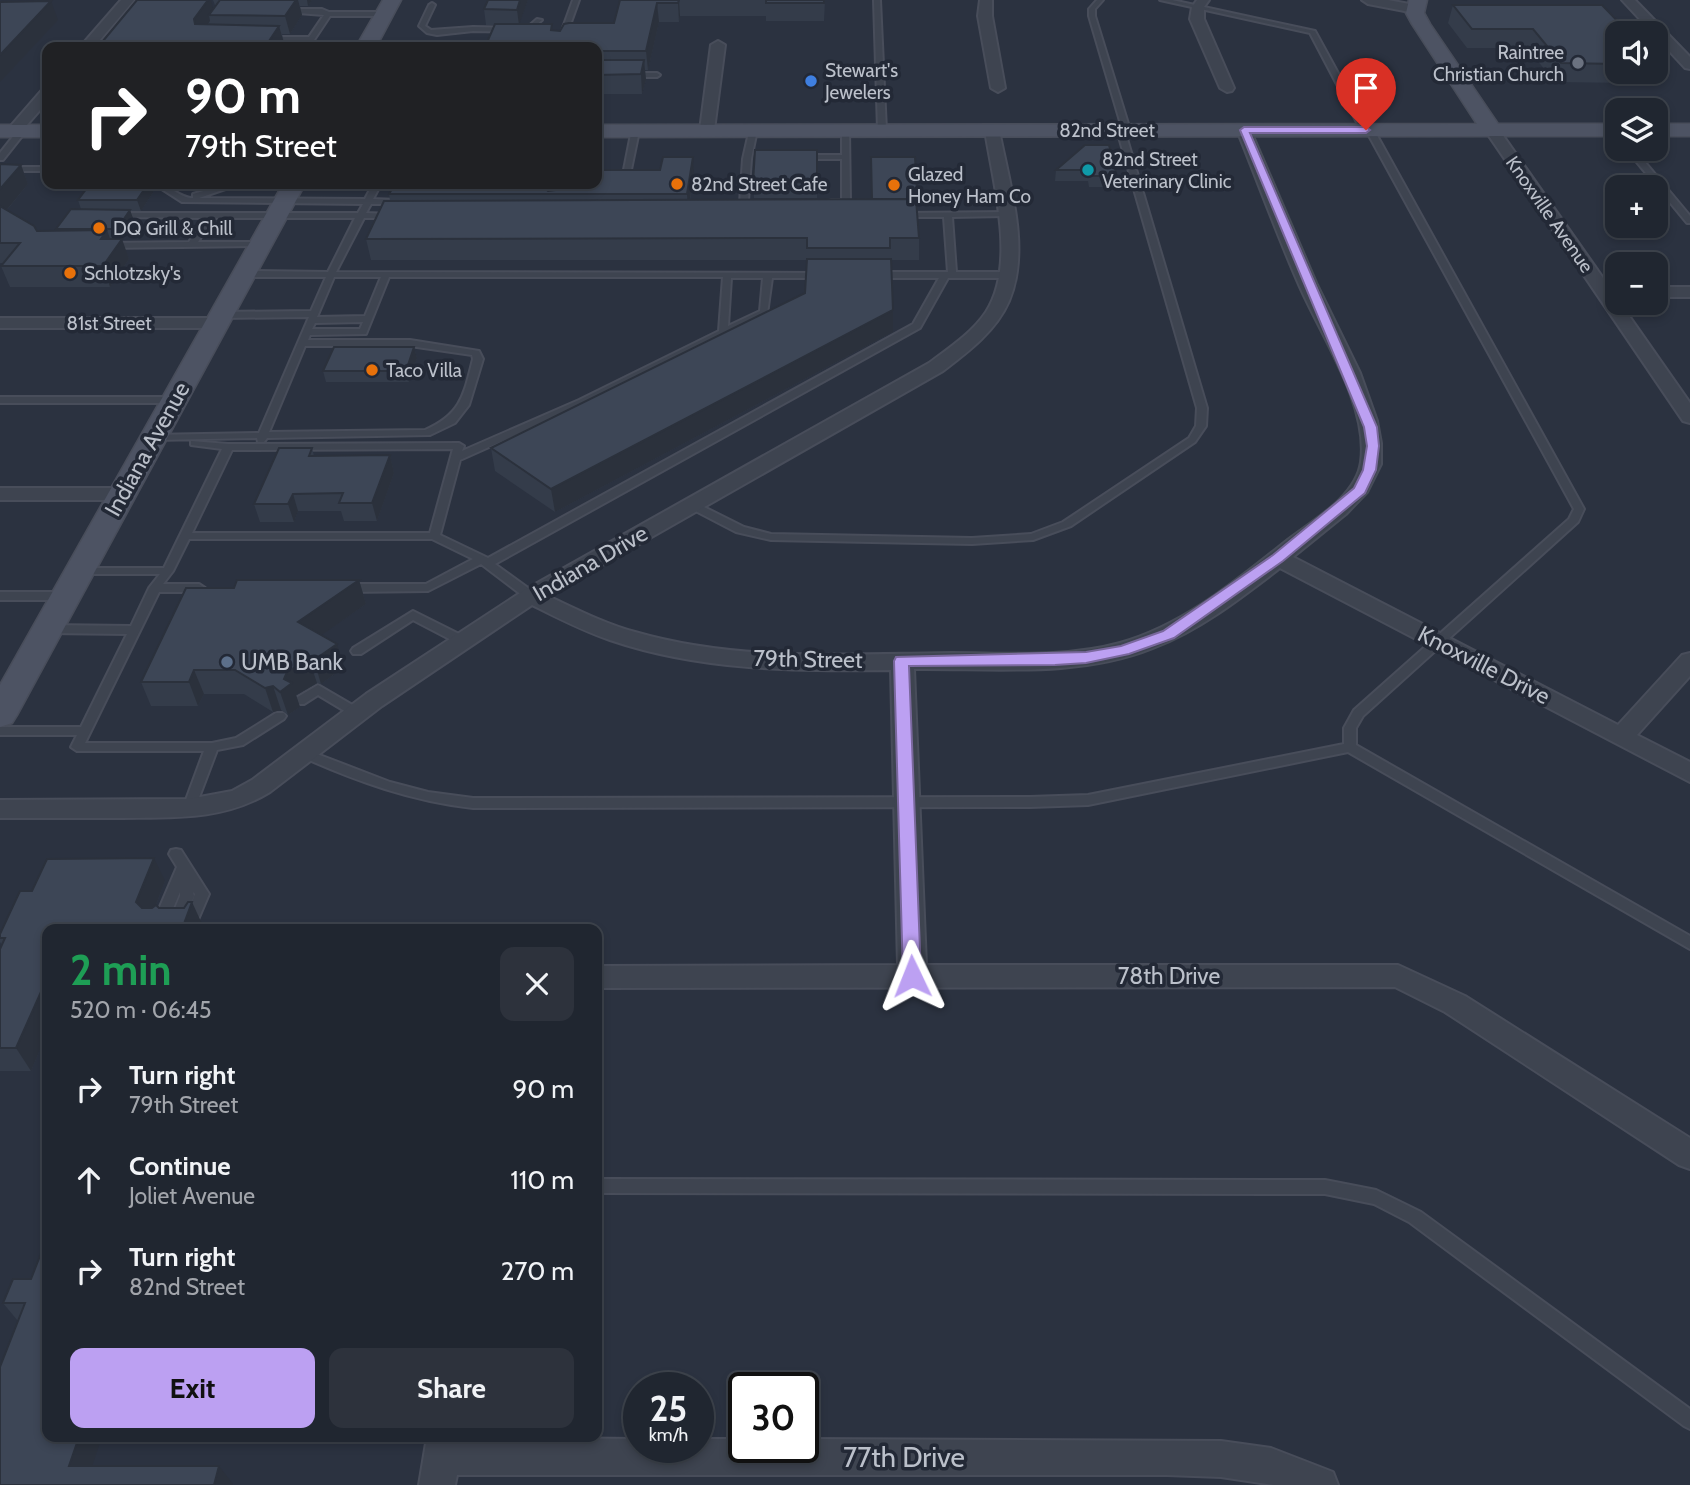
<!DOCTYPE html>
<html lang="en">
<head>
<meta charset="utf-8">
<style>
  body { margin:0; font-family:Cabin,sans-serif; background:#2d323c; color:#f1f3f6; height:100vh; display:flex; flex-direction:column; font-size:26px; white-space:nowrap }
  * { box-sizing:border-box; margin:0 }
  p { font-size:23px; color:#a2a5ab }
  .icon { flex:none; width:38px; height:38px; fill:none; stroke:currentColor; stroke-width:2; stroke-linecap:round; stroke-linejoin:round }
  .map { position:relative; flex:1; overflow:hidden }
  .details { position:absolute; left:42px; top:924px; width:560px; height:518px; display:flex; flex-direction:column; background:#202630; border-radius:14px; box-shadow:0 4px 10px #0003,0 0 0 2px #3d434c }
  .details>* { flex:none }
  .hud { position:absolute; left:42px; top:42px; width:560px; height:147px; border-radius:14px; box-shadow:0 4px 10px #0003,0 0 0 2px #3d434c; background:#202124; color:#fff; overflow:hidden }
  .fabs { position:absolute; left:1605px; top:21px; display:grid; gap:14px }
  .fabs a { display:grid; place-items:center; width:63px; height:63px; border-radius:14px; background:#202630; box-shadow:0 4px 10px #0003,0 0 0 2px #3d434c; font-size:35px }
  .speed { position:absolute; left:623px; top:1372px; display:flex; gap:14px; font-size:35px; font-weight:700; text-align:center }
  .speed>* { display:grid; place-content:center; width:91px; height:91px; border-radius:50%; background:#202630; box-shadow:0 4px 10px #0003,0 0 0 2px #3d434c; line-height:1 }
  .speed small { font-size:18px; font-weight:400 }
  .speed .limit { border:4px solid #111; border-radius:10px; background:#fff; color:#111 }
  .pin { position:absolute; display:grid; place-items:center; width:60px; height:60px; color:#fff; margin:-72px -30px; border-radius:50% 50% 50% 0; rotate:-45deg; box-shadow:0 0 7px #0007 }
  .pin .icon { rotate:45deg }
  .me { position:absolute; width:77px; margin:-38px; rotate:358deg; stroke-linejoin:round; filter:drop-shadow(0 0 5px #0008) }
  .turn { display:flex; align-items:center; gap:24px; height:147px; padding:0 28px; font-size:32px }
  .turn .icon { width:91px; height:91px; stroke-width:2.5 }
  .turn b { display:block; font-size:49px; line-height:60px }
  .round { display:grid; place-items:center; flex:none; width:74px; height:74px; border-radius:14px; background:#2d323c }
  .overview { display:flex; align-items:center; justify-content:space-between; height:119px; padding:0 28px }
  h1 { font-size:42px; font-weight:800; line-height:52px; color:#1e9e55 }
  .button { display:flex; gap:14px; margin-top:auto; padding:14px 28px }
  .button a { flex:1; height:80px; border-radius:14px; background:#bca0f2; color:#111; font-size:28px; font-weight:800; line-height:80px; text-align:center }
  .button a+a { background:#2d323c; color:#f1f3f6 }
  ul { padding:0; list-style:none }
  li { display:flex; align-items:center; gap:21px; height:91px; padding:0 28px }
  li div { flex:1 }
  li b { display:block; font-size:26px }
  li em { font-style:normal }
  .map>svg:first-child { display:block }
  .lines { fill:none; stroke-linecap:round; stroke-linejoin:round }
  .lane-casing { stroke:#484d5a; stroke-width:4 }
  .street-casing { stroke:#484d5a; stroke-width:4 }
  .secondary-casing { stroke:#484d5a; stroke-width:3 }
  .lane { fill:#3e4450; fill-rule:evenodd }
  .street { fill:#3e4450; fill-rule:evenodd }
  .secondary { fill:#4d5363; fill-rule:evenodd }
  .wall { fill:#343c4a }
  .shaded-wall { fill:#2b313c }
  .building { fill:#3d4656; stroke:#2b313c; stroke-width:2 }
  .route { fill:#bca0f2; stroke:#7a689d; stroke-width:2 }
  .worship-dot { fill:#6b7280; stroke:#232936; stroke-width:2.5 }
  .shop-dot { fill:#3f7fe0; stroke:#232936; stroke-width:2.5 }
  .culture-dot { fill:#0f9aa8; stroke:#232936; stroke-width:2.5 }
  .food-dot { fill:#e8710a; stroke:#232936; stroke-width:2.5 }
  .service-dot { fill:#5c6f8a; stroke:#232936; stroke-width:2.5 }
  .labels { text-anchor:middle; stroke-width:7; stroke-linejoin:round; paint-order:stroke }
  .far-poi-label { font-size:19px; fill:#bbc0ca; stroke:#232936; text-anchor:start }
  .far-street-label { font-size:19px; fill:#bbc0ca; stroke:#232936 }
  .street-label { font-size:23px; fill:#bbc0ca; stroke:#232936 }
  .poi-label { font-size:23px; fill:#bbc0ca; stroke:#232936; text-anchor:start }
  .near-street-label { font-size:28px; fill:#bbc0ca; stroke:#232936 }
</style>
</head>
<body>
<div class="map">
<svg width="1690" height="1485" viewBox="0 0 1690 1485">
  <rect width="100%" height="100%" fill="#2b3240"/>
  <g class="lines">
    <g class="lane-casing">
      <g id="lane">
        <polygon points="573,0 579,0 562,47 556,47"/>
        <polygon points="874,0 880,0 886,130 882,132 878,130"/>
        <polygon points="1097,0 1103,0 1095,9 1095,16 1130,130 1125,132 1207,408 1206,426 1195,442 1071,526 1033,540 972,544 771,540 736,532 688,507 688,503 696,503 744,527 771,534 972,538 1031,534 1063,522 1189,438 1196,426 1197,408 1117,130 1122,128 1089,16 1089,9"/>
        <path d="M1160 0H1172L1315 31 1368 128 1374 130 1584 509 1578 522 1363 716 1356 728V745L1690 936V949L1348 752 1088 805 1030 807 473 808C411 801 356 781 300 756L298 753 300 750 304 749 390 782 428 792 473 798 1030 797 1088 795 1344 744V728L1354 710 1569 519 1574 509 1367 132 1361 130 1310 33Z"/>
        <polygon points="432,3 435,5 425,26 431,30 473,27 518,28 530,25 537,19 542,20 534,27 518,32 473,31 437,35 427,33 419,26 429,5"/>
        <polygon points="287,9 322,9 329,12 384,12 387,14 384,16 330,16 312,43 370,44 371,45 368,47 307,47 304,45 306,41 265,40 264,39 267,37 309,37 324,15 285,12 284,11"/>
        <polygon points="597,73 657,73 660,75 657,77 597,77"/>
        <path d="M750 128 757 130 751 159 748 201H756L760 203C756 207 744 207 740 203L743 159Z"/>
        <path d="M842 128 849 130 850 202C846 206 837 205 831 204V200H842V159H800L796 157 800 155H842Z"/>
        <polygon points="19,129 26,131 3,160 0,160 0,153"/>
        <polygon points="632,129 639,131 628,184 594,185 597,184 597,181 622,180"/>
        <polygon points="1626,149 1634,149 1690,216 1690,223 1687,223"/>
        <rect x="0" y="167" width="47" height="4"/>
        <path d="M154 184C169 183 178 198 193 198V194L228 184H240L199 198 365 199 373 184H381L373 199 398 200 402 202 398 204H371L366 213 392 214 396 216 392 218H364L336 272 826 273V277L823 278H772L767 314 585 404 460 460 440 535 488 558 913 324 939 278H876L872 275 876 272H948L944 217H901V213L1008 212 1009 214 1005 216 952 217 956 272H1009L1013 275 1009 278H948L920 328 495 564 535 593 537 596 535 599H527L481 564 428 591 347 592 341 588 347 584H426L473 559 432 539H189L173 571 163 584H199L205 588 199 592H159L85 743H212L236 738 276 713H284L286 716 284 719 243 745 217 750 195 808 194 811H184L183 808 204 751H77L71 747 77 735H0V727H81L127 634 48 633 42 629 48 625 131 626 149 588 160 574H81L76 571 81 568H164L222 449 191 445V441L228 444 459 443 464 446 462 451 579 400 719 331 723 277H389L366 334 310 335 308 340H410L479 351 483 359 469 405 455 423 430 435 267 438 264 442H258L257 438 154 440 151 439V435L259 433 309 317 221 318 217 315 221 312 311 311 326 277H244L240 274 244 271 328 272 355 218H213L198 242H261L265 244 261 246 107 248 104 247V243L189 242 204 218 116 217H113V213H358L363 204 182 202ZM334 277H381L365 316 317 317ZM731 278H763L760 311 728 326ZM363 322 360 329H312L315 323ZM305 346H410L472 355 473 359C464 394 462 414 425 430L269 432ZM453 449 430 533H192L232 450Z"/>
        <polygon points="0,397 175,397 180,400 175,403 0,403"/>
        <polygon points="0,592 66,592 72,596 66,600 0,600"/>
        <polygon points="413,611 467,638 469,641 467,644 459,644 413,620 361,654 353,654 351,651 353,648"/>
        <polygon points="318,685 361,710 363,713 361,716 353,716 318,695 304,704 296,704 294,701 296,698"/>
        <polygon points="176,849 181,850 209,894 194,929 185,929 183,925 195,894 193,892 194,896 182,925 177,926 172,925 170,921 180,896 180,892 165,927 160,928 155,927 153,923 177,867 169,854 171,850"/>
        <polygon points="597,1179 1325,1180 1376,1190 1421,1212 1690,1409 1690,1429 1684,1426 1409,1222 1374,1204 1325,1194 597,1193"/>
      </g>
    </g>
    <g class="street-casing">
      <g id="street">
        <polygon points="121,0 134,0 94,47 80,47"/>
        <polygon points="980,0 992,0 992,16 1005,88 998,92 991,88 978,16"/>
        <polygon points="1197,0 1209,0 1204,7 1204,19 1234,88 1232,91 1227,92 1220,88 1190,19 1192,7"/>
        <polygon points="1362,0 1388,0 1420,6 1421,9 1415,13 1368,4"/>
        <polygon points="1622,0 1635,0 1690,57 1690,69 1685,68"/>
        <polygon points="718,41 725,45 714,130 707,134 700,130 711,45"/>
        <polygon points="47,89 47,102 19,134 9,134 7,131 9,128 42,90"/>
        <path d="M992 126 999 130C1009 183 1031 249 1009 301 996 331 968 352 943 371L548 596C576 609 605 624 635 632 738 662 847 654 952 653 1007 653 1066 658 1120 643 1182 626 1236 581 1285 542 1310 522 1356 498 1361 462 1369 406 1322 337 1300 287 1277 235 1258 182 1237 130L1239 127H1249L1317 285 1360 373 1377 421 1381 443V464L1367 492 1346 514 1293 557 1618 725 1682 655 1690 653V676L1637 735 1690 762V782L1280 568C1241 598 1200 630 1153 648 1079 678 992 668 914 669L926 965H1398L1465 996 1690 1138V1169L1679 1165 1445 1012 1395 987 597 988V966L898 965 891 670C796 671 701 671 610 640 583 631 558 618 532 605L382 706 270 792C223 821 172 817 119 818 79 818 40 818 0 818V800L189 799 232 791 252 780 366 694 523 591 929 363C949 348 972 333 986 312 1017 264 993 183 985 130Z"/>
        <polygon points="1492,126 1497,127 1617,298 1617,303 1620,303 1690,403 1690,423 1683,421 1485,130"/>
        <rect x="1656" y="287" width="34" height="10"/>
        <polygon points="0,318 217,318 226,323 217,328 0,328"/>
        <polygon points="0,488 122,488 129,490 132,494 129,498 122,500 0,500"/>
        <polygon points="427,1437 639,1439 639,1447 698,1447 698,1439 744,1439 744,1447 803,1447 803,1439 1221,1441 1271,1448 1333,1472 1338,1485 1274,1485 1221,1477 1167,1475 457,1475 455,1485 419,1485"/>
      </g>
    </g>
    <g class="secondary-casing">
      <g id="secondary">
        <polygon points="383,0 401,0 376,47 356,47"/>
        <polygon points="1409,0 1427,0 1424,13 1430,24 1498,124 1617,124 1617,136 597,137 597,125 1477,124 1412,24 1406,13"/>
        <rect x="1656" y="124" width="34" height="12"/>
        <rect x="0" y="125" width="47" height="12"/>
        <polygon points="283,184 305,184 17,715 12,723 0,727 0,685"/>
      </g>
    </g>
    <use href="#lane" class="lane"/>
    <use href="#street" class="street"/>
    <use href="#secondary" class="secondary"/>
  </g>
  <g class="wall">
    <polygon points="213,0 312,0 308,6 300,6 302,15 290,34 282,34 284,43 281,47 98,47 213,9 216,5 215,5"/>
    <polygon points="528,0 519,24 560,31 614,23 620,0 825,0 824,21 766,21 766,16 680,16 679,22 659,22 648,70 645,70 646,80 642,94 597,94 597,47 495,25 486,25 484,9"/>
    <polygon points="1453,5 1617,33 1617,72 1644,72 1643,74 1634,74 1630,83 1555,82 1527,48 1467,48 1448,23"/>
    <polygon points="1085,145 1117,176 1116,187 1089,187 1088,181 1055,181 1056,170"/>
    <polygon points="817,150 817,198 754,198 753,183"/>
    <polygon points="0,164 21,165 28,184 7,210 37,231 56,231 56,229 81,209 78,200 156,188 141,211 130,211 134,221 121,239 129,259 110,287 10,287 1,266 4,263 0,263"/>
    <polygon points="694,173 690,200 872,199 917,192 917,202 919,238 919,260 891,260 893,310 893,332 555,512 495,471 491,448 805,293 807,260 371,260 366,239 390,201 389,194 398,189 397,184 551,184 551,191"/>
    <polygon points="414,347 417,358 409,382 326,382 323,371"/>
    <polygon points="312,448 314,456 390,455 394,473 377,521 344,521 341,511 298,511 294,522 260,522 254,504"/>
    <polygon points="359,580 366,604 321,635 344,667 321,684 317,683 296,695 300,707 288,715 281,710 273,712 244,694 204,694 198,706 151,706 141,682 234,588"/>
    <polygon points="165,881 156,905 182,929 47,929 47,1033 31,1071 0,1071 0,949 2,945 0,942 0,934"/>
    <polygon points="31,1279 92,1466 233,1484 0,1485 18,1321 3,1303"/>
  </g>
  <g class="shaded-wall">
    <polygon points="208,0 211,0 215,15 209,15 210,21 199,36 194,19"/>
    <polygon points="296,0 298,0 302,15 290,34 285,16"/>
    <polygon points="307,0 312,0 308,6"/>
    <polygon points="520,0 528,0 519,25 517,10"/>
    <polygon points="679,0 680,16 679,22 678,3"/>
    <polygon points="51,1 58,20 0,82 0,55"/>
    <polygon points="657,3 659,22 648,70 646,51"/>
    <polygon points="279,26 284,43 281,47 265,47"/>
    <polygon points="644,60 646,80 642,94 641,74"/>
    <polygon points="693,157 694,173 688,210 687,194"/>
    <polygon points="21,165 28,184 0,218 0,189"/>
    <polygon points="148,184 154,184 156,188 141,211 137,200"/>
    <polygon points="476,184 500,184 477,194"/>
    <polygon points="546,184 551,184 550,194 545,188"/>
    <polygon points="130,210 134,221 120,240 117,229"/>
    <polygon points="107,230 114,250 101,239"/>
    <polygon points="122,239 129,259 110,287 103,266"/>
    <polygon points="893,310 893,332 555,512 551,489"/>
    <polygon points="414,347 417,358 409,382 406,371"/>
    <polygon points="390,455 394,473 377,521 372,503"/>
    <polygon points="293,494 298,511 294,522 288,504"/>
    <polygon points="359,580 366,604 306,646 298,622"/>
    <polygon points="337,644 344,667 321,684 314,660"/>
    <polygon points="309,659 317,683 296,695 300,707 288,715 280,692 284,679 287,672"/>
    <polygon points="194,670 204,694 198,706 189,682"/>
    <polygon points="273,686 281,710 273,712 265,688"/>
    <polygon points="154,858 165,881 148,926 136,902"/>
    <polygon points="192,902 203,926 201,929 182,929"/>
    <polygon points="44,985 47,990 47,1033 31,1071 16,1048"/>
    <polygon points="79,1437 102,1437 86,1484 69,1466"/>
    <polygon points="219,1466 233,1484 233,1485 214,1485"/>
  </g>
  <g class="building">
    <polygon points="137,0 208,0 194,19 195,24 279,26 265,47 98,47"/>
    <polygon points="220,0 296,0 285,16 209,15"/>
    <polygon points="488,0 520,0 517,10 484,9"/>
    <polygon points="620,0 679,0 678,3 657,3 646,51 597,51 597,47 485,47 495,24 552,24 551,30 560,31 564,24 569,23 614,23"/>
    <rect x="766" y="0" width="58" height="3"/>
    <polygon points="51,1 0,55 0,2"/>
    <polygon points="1453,5 1602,5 1629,33 1617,33 1617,64 1561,63 1533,29 1472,29"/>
    <polygon points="597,60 644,60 641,74 597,75"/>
    <polygon points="1085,145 1109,145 1117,176 1090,176 1089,170 1056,170"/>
    <polygon points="755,150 817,150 817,182 753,183"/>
    <polygon points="663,157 693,157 687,194 389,194 392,189 475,189 496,186 498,184 546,184 545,188 548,191 555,190 558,184 597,184 597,170 660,170"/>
    <polygon points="871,157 915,157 917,192 915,192 915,199 872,199"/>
    <polygon points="0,164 21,165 0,189"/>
    <polygon points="90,184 148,184 137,200 78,200"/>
    <polygon points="916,199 919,238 890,238 890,248 807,248 807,238 366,239 384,201"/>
    <polygon points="0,206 34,226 37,231 107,230 101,239 122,239 103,266 1,266 20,243 0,243"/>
    <polygon points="71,209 130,210 117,229 56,229"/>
    <polygon points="807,259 891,259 893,310 551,489 491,448 805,293"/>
    <polygon points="334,347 414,347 406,371 323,371"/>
    <polygon points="279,448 312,448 309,456 390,455 372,503 339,503 343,493 293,494 288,504 254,504"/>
    <polygon points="237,580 359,580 298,622 337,644 314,660 309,659 287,672 284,679 292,683 280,692 273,686 265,688 235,670 194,670 189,682 141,682 186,588 234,588"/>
    <polygon points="154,858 136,902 142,908 152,908 156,905 159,908 184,908 188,902 192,902 182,929 47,929 47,985 44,985 16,1048 0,1048 0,949 5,938 0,938 0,934 20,891 32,891 47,859"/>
    <polygon points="47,1238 47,1437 79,1437 69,1466 219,1466 214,1485 0,1485 0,1367 25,1303 3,1303 13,1279 31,1279"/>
  </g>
  <polygon class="route" points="1244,127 1366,127 1370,130 1366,133 1250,133 1377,427 1379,446 1376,470 1365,493 1283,561 1174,638 1129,654 1086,663 1055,665 909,666 921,976 918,982 912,984 905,982 903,976 894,661 896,657 1086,652 1121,646 1163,631 1273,555 1354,488 1363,470 1367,446 1364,427 1240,130"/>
  <circle class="worship-dot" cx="1578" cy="63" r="7"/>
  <circle class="shop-dot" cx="811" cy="81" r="7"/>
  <circle class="culture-dot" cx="1088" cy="170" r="7"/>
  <g class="food-dot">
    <circle cx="677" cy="184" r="7"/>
    <circle cx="894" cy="185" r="7"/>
    <circle cx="99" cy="228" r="7"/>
    <circle cx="70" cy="273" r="7"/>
    <circle cx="372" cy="370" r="7"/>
  </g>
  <circle class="service-dot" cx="227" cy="662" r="7"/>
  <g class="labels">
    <g class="far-poi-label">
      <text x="1564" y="59" text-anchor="end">Raintree<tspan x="1564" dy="22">Christian Church</tspan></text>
      <text x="825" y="77">Stewart's<tspan x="825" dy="22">Jewelers</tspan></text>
      <text x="1102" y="166">82nd Street<tspan x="1102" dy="22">Veterinary Clinic</tspan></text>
      <text x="908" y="181">Glazed<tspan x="908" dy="22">Honey Ham Co</tspan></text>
      <text x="691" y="191">82nd Street Cafe</text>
      <text x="113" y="235">DQ Grill &amp; Chill</text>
      <text x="84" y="280">Schlotzsky's</text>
      <text x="386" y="377">Taco Villa</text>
    </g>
    <g class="far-street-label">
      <text x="1107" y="137">82nd Street</text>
      <text transform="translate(1550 214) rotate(55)" y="7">Knoxville Avenue</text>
      <text x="109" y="330">81st Street</text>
    </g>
    <g class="street-label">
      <text transform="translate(147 449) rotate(-61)" y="8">Indiana Avenue</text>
      <text transform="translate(590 563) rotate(-30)" y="8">Indiana Drive</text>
      <text transform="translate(808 659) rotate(1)" y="8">79th Street</text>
      <text transform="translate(1484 665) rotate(27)" y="8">Knoxville Drive</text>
      <text x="1169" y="984">78th Drive</text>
    </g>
    <g class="poi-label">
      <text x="241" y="670">UMB Bank</text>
    </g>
    <g class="near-street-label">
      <text x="904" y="1467">77th Drive</text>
    </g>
  </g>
</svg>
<div class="fabs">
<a><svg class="icon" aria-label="sound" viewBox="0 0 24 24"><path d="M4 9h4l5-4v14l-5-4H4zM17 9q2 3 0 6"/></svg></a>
<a><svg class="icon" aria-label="layers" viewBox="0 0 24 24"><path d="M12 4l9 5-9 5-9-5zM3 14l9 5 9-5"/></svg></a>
<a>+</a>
<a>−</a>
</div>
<div class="speed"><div>25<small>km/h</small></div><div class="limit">30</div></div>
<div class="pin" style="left:1366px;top:130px;background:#d93025"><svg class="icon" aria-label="arrive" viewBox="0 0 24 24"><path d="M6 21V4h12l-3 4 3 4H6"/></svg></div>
<svg class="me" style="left:912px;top:976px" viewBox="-20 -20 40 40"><path d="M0-17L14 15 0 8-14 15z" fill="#bca0f2" stroke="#fff" stroke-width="4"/></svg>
<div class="hud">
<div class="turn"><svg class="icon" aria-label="right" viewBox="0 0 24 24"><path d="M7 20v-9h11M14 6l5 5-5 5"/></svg><div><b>90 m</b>79th Street</div></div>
</div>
<section class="details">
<div class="overview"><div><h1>2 min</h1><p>520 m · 06:45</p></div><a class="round"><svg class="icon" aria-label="close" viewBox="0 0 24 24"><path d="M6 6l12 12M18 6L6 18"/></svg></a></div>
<ul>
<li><svg class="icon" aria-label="right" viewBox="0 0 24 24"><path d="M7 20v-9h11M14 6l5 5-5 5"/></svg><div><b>Turn right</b><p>79th Street</p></div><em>90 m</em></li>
<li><svg class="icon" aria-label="ahead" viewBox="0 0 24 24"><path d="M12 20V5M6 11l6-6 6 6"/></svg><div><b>Continue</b><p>Joliet Avenue</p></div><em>110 m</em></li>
<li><svg class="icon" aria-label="right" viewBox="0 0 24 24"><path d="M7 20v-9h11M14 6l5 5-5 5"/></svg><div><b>Turn right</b><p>82nd Street</p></div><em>270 m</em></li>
</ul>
<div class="button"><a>Exit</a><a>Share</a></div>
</section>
</div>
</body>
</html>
